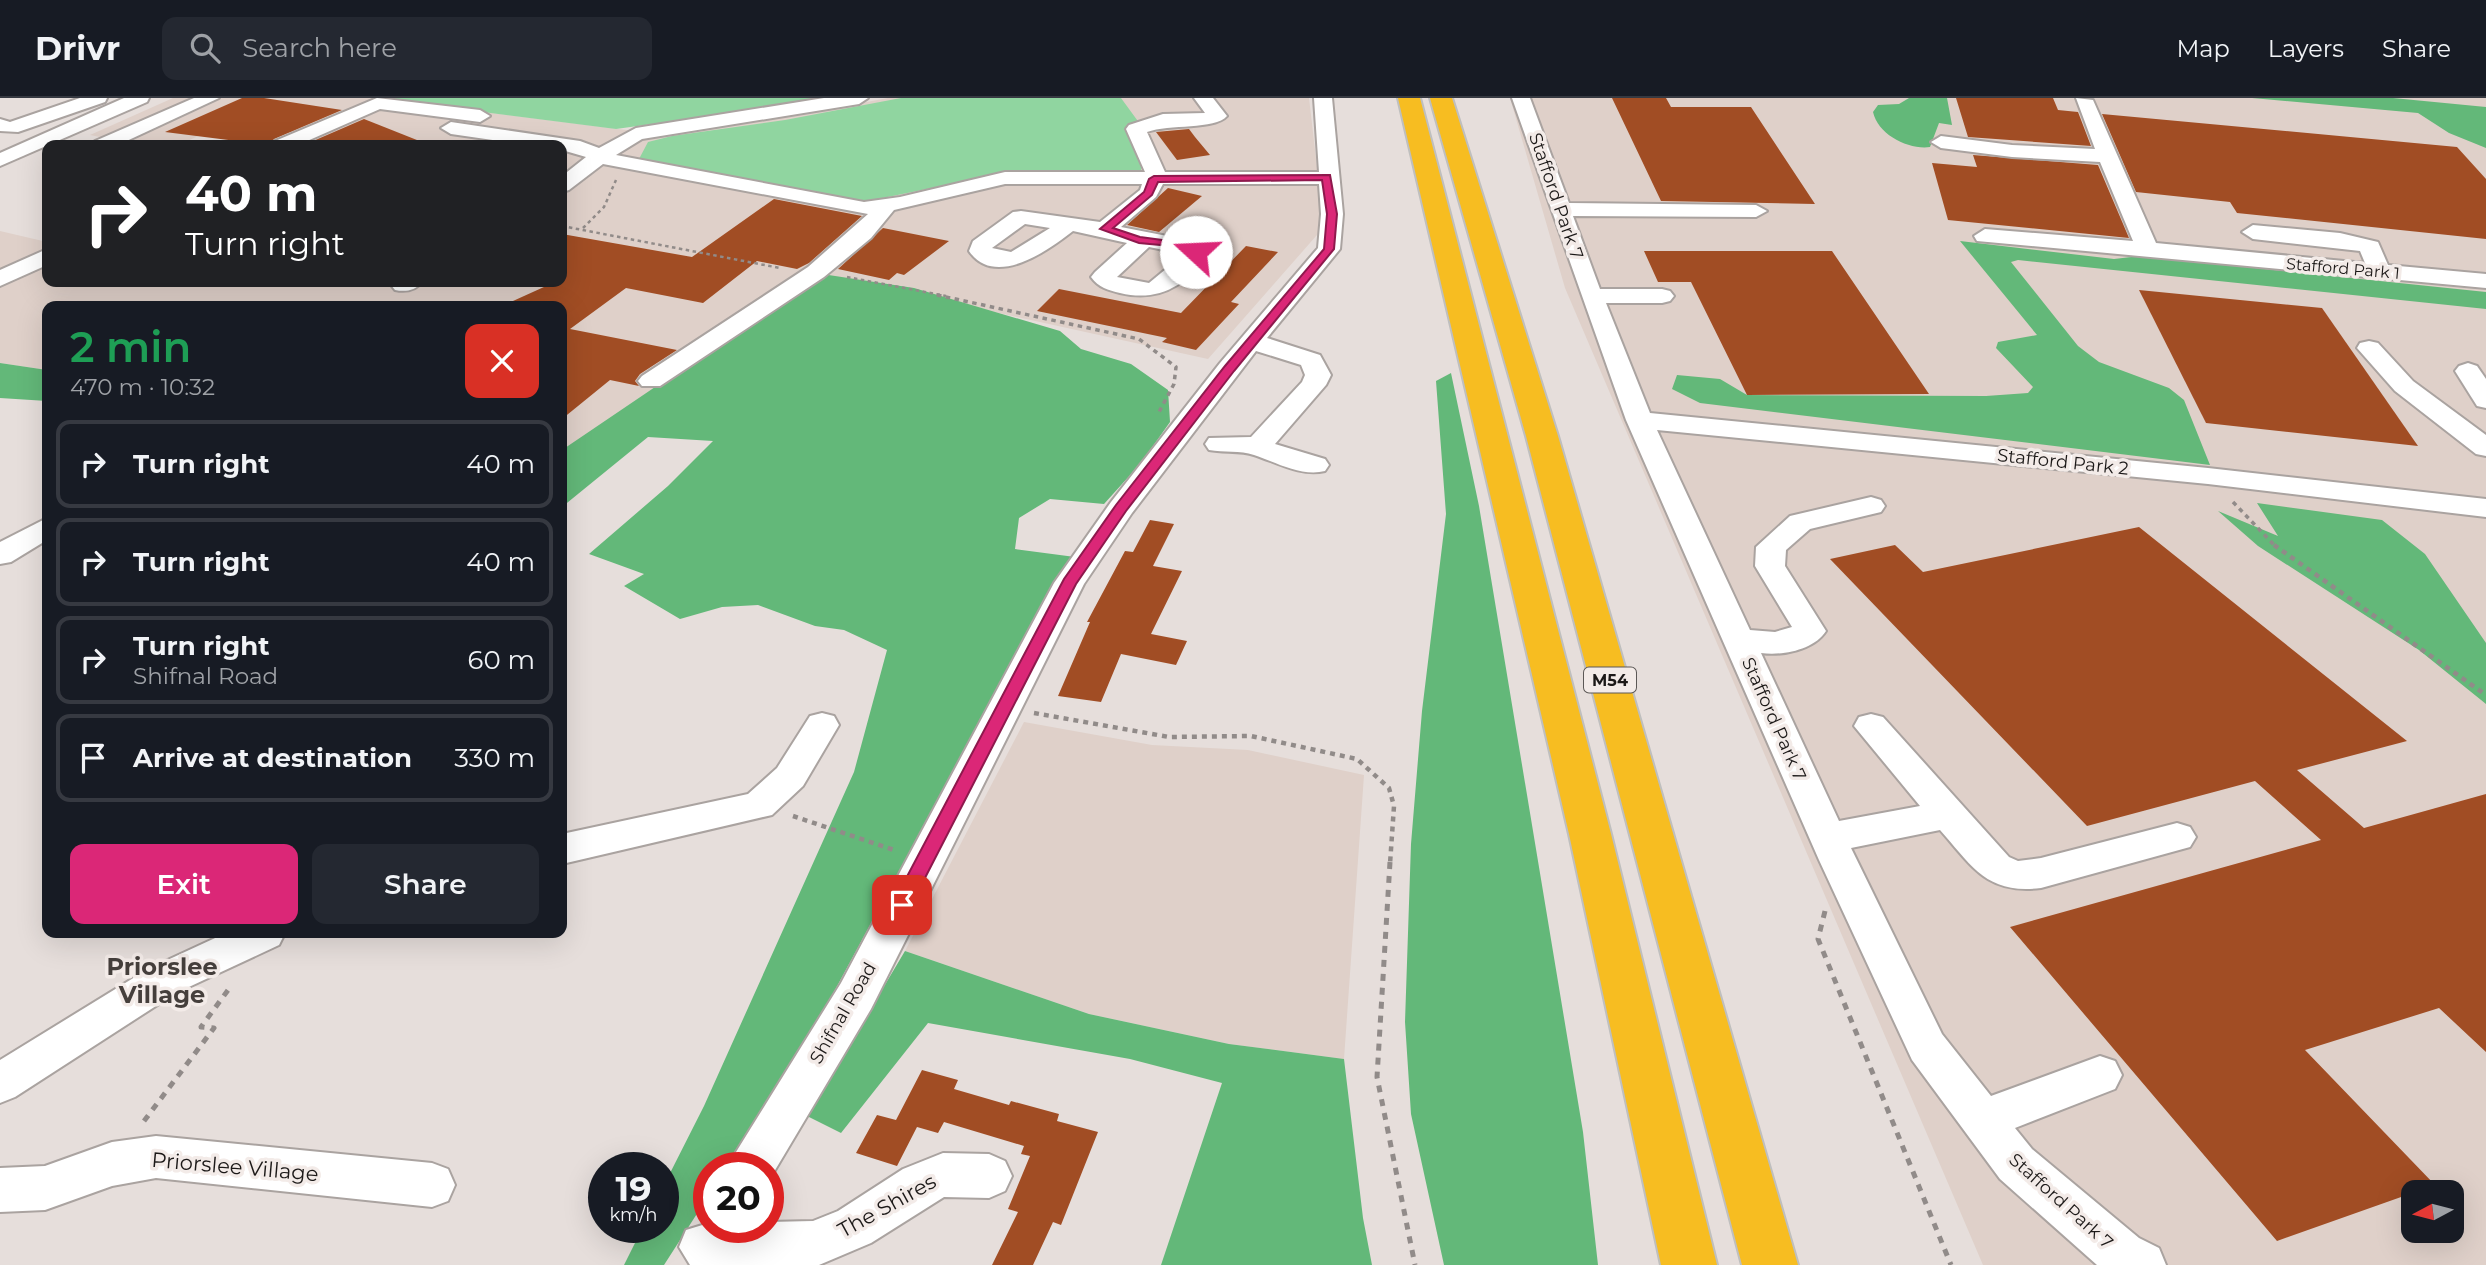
<!DOCTYPE html>
<html lang="en">
<head>
<meta charset="utf-8">
<style>
  body { margin:0; font-family:Montserrat,sans-serif; background:#242831; color:#f1f3f6; height:100vh; display:flex; flex-direction:column; font-size:26px; white-space:nowrap }
  * { box-sizing:border-box; margin:0 }
  p { font-size:23px; color:#9ea1a6 }
  .icon { flex:none; width:38px; height:38px; fill:none; stroke:currentColor; stroke-width:2; stroke-linecap:round; stroke-linejoin:round }
  .map { position:relative; flex:1; overflow:hidden }
  .details { position:absolute; left:42px; top:203px; width:525px; height:637px; display:flex; flex-direction:column; background:#171b24; border-radius:14px; box-shadow:0 7px 28px #0002 }
  .details>* { flex:none }
  .banner { position:absolute; left:42px; top:42px; width:525px; height:147px; border-radius:14px; box-shadow:0 7px 28px #0002; background:#202124; color:#fff; overflow:hidden }
  .needle { width:46px; rotate:263deg }
  .controls { position:absolute; left:2401px; top:1082px; display:grid; gap:14px }
  .controls a { display:grid; place-items:center; width:63px; height:63px; border-radius:14px; background:#171b24; box-shadow:0 7px 28px #0002; font-size:35px }
  .speed { position:absolute; left:588px; top:1054px; display:flex; gap:14px; font-size:35px; font-weight:700; text-align:center }
  .speed>* { display:grid; place-content:center; width:91px; height:91px; border-radius:50%; background:#171b24; box-shadow:0 7px 28px #0002; line-height:1 }
  .speed small { font-size:18px; font-weight:400 }
  .speed .limit { border:10px solid #d22; background:#fff; color:#111 }
  .pin { position:absolute; display:grid; place-items:center; width:60px; height:60px; color:#fff; margin:-30px; border-radius:14px; box-shadow:0 4px 10px #0006 }
  .me { position:absolute; width:77px; margin:-38px; rotate:290deg; stroke-linejoin:round; filter:drop-shadow(0 0 5px #0008) }
  .turn { display:flex; align-items:center; gap:24px; height:147px; padding:0 28px; font-size:32px }
  .turn .icon { width:91px; height:91px; stroke-width:2.5 }
  .turn b { display:block; font-size:49px; line-height:60px }
  .round { display:grid; place-items:center; flex:none; width:74px; height:74px; border-radius:14px; background:#242831 }
  .overview { display:flex; align-items:center; justify-content:space-between; height:119px; padding:0 28px }
  h1 { font-size:42px; font-weight:600; line-height:52px; color:#1e9e55 }
  .action { display:flex; gap:14px; margin-top:auto; padding:14px 28px }
  .action a { flex:1; height:80px; border-radius:14px; background:#db2777; color:#fff; font-size:28px; font-weight:600; line-height:80px; text-align:center }
  .action a+a { background:#242831; color:#f1f3f6 }
  ul { padding:0; list-style:none }
  li { display:flex; align-items:center; gap:21px; height:88px; margin:0 14px 10px; padding:0 14px; border:4px solid #363941; border-radius:14px }
  li div { flex:1 }
  li b { display:block; font-size:26px }
  li em { font-style:normal }
  header { display:flex; align-items:center; gap:42px; box-sizing:border-box; height:98px; padding:0 35px; background:#171b24; border-bottom:2px solid #363941 }
  header strong { font-size:33px }
  nav { display:flex; gap:38px; margin-inline-start:auto; font-size:24px }
  .search { width:490px; height:63px; background:#242831; display:flex; align-items:center; gap:18px; box-sizing:border-box; padding:0 24px; border-radius:14px; color:#9ea1a6; font-size:26px }
  .map>svg:first-child { display:block }
  .built { fill:#dfd0c9; fill-rule:evenodd }
  .green { fill:#90d5a0 }
  .forest { fill:#63b879 }
  .building { fill:#a14d24 }
  .lines { fill:none; stroke-linecap:round; stroke-linejoin:round }
  .minor-casing { stroke:#aaa3a0; stroke-width:4 }
  .highway-casing { stroke:#bfbfbe; stroke-width:4 }
  .path-far3 { stroke:#918b89; stroke-width:2.5; stroke-dasharray:3.5 3.5; stroke-linecap:butt }
  .path-far2 { stroke:#918b89; stroke-width:3.5; stroke-dasharray:4.5 4.5; stroke-linecap:butt }
  .path-far1 { stroke:#918b89; stroke-width:4.5; stroke-dasharray:5 5; stroke-linecap:butt }
  .path { stroke:#918b89; stroke-width:5; stroke-dasharray:7 7; stroke-linecap:butt }
  .minor { fill:#fff; fill-rule:evenodd }
  .highway { fill:#f7bd21; fill-rule:evenodd }
  .route { fill:#db2777; stroke:#8e194d; stroke-width:2 }
  .labels { text-anchor:middle; stroke-width:7; stroke-linejoin:round; paint-order:stroke }
  .far-street-label { font-size:16px; fill:#1c1918; stroke:#f3ebe8 }
  .shield { fill:#f3ebe8; stroke:#5c5856; stroke-width:2 }
  .shield-label { font-size:16px; font-weight:bold; fill:#1c1918 }
  .street-label { font-size:18px; fill:#1c1918; stroke:#f3ebe8 }
  .near-street-label { font-size:21px; fill:#1c1918; stroke:#f3ebe8 }
  .near-quarter-label { font-size:24px; font-weight:bold; fill:#453f3c; stroke:#f3ebe8 }
</style>
</head>
<body>
<header>
<strong>Drivr</strong>
<div class="search"><svg class="icon" aria-label="search" viewBox="0 0 24 24"><circle cx="10" cy="10" r="6"/><path d="M15 15l6 6"/></svg>Search here</div>
<nav><a>Map</a><a>Layers</a><a>Share</a></nav>
</header>
<div class="map">
<svg width="2486" height="1167" viewBox="0 0 2486 1167">
  <rect width="100%" height="100%" fill="#e6dedb"/>
  <g class="built">
    <polygon points="173,0 374,0 650,35 786,19 888,0 1309,0 1324,129 1208,261 822,176 562,353 562,208 47,208 47,272 0,265 0,133 47,144 47,184 562,184 562,47 273,47 297,36 228,24 179,47 107,47 100,39 90,37"/>
    <path d="M1510 0H2486V1167H1983L1565 190ZM2413 1094H2452V1132H2413Z"/>
    <polygon points="1024,624 1152,647 1248,652 1364,677 1344,961 1229,946 1089,916 905,853"/>
  </g>
  <g class="green">
    <polygon points="374,0 839,0 616,31"/>
    <path d="M901 0H1121L1140 26 1129 28C1127 45 1144 55 1141 72L1127 75H1005L868 103 665 70 639 61 648 44 672 38 785 22Z"/>
  </g>
  <g class="forest">
    <path d="M1909 0H1947L1952 27 1939 25 1930 49C1909 52 1878 37 1873 14L1878 7 1899 6Z"/>
    <polygon points="2252,0 2393,0 2486,9 2486,50 2449,35 2418,15"/>
    <polygon points="1960,143 2114,161 2140,158 2486,194 2486,211 2018,162 2011,164 2078,248 2099,264 2169,290 2184,302 2210,367 1700,305 1672,291 1677,277 1720,281 1747,297 1986,298 2028,295 2033,289 1996,250 1998,244 2037,237"/>
    <polygon points="822,176 914,190 1060,233 1081,251 1131,266 1168,292 1170,324 1141,365 1104,406 1050,401 1019,420 1015,451 1075,459 964,653 801,955 727,1069 709,1069 709,1097 664,1167 624,1167 643,1129 663,1129 663,1089 704,1008 854,674 887,552 844,532 815,528 758,507 722,509 680,521 624,488 644,476 589,456 668,388 713,343 648,339 562,409 562,352"/>
    <polygon points="0,265 47,272 47,303 0,300"/>
    <polygon points="1451,275 1479,408 1583,1034 1598,1167 1444,1167 1411,1016 1405,924 1411,746 1422,613 1446,416 1436,283"/>
    <polygon points="2257,405 2382,422 2425,456 2486,545 2486,606 2419,552 2258,448 2218,413 2278,438"/>
    <polygon points="905,853 1089,916 1229,946 1344,961 1363,1120 1372,1167 1161,1167 1222,985 1130,961 928,925 841,1035 807,1018"/>
  </g>
  <g class="building">
    <polygon points="242,0 264,0 342,12 274,41 269,47 165,34"/>
    <polygon points="1612,0 1666,0 1671,9 1751,9 1815,106 1661,103"/>
    <polygon points="1956,0 2053,0 2058,12 2078,14 2091,48 1968,39"/>
    <polygon points="2102,16 2457,49 2486,81 2486,141 2237,115 2230,104 2136,94"/>
    <polygon points="364,21 427,46 426,47 304,47"/>
    <polygon points="1189,31 1195,39 1210,57 1177,62 1156,34"/>
    <polygon points="1973,57 2098,67 2129,140 1948,122 1932,65 1977,69"/>
    <polygon points="1168,90 1202,98 1159,134 1127,127"/>
    <polygon points="774,101 862,118 809,165 797,171 757,163 703,205 626,190 570,231 677,252 640,276 635,283 639,288 610,282 562,321 562,208 502,208 555,184 562,184 562,136 692,159"/>
    <polygon points="883,130 949,143 904,177 897,175 889,182 838,171"/>
    <polygon points="1246,148 1278,154 1231,204 1239,206 1196,252 1162,244 1167,240 1037,213 1059,191 1181,215"/>
    <polygon points="1644,153 1832,153 1929,296 1747,297 1691,184 1658,184"/>
    <polygon points="2139,192 2322,210 2418,348 2206,325"/>
    <polygon points="1150,422 1174,426 1153,468 1182,473 1151,536 1187,543 1176,567 1121,556 1101,604 1058,598 1090,524 1087,524 1125,453 1133,454"/>
    <polygon points="2139,429 2407,643 2297,672 2364,730 2486,696 2486,954 2439,910 2305,952 2435,1087 2277,1143 2010,829 2321,742 2255,683 2087,728 1830,461 1895,447 1923,474"/>
    <polygon points="922,972 958,982 954,991 1009,1007 1011,1003 1059,1016 1057,1023 1098,1034 1061,1127 1053,1124 1033,1167 992,1167 1018,1114 1008,1111 1030,1058 1021,1056 1024,1048 944,1024 938,1035 917,1029 897,1068 856,1055 877,1017 896,1022"/>
  </g>
  <g class="lines">
    <g class="minor-casing">
      <g id="minor">
        <polygon points="80,0 107,0 105,4 18,34 0,33 0,21 10,24"/>
        <polygon points="124,0 149,0 147,4 0,68 0,55"/>
        <polygon points="194,0 219,0 118,47 92,47 95,43"/>
        <polygon points="377,0 480,12 490,18 480,24 380,11 298,47 272,47 275,43"/>
        <path d="M824 0H868L859 6 642 41 616 57 864 104 900 99 1005 74H1145L1126 31 1129 27 1163 16 1205 15 1194 0H1213L1227 18C1215 32 1169 26 1147 34L1165 74H1319L1314 0H1332L1343 116 1340 151 1267 240 1320 257 1331 277 1326 287 1275 346 1325 361 1329 367 1325 373C1301 379 1276 364 1254 357 1240 352 1224 355 1209 352L1205 346 1209 340 1251 339 1302 284 1305 277 1301 267 1256 253 1132 415 1084 486 871 911 768 1084V1069H729L736 1054 841 885 1054 485 1111 404 1220 265 1318 150 1321 116 1319 86H1163L1156 99 1121 129 1203 145 1206 158C1185 189 1157 204 1120 195 1108 192 1099 190 1091 179L1095 174 1127 145 1073 133C1049 152 995 191 969 153L973 143 1013 114 1021 113 1100 124 1140 92 1142 86H1005L894 112 871 140 824 179 660 288H642L638 283 642 278 808 169 868 116 603 66 569 92 562 94V78L586 59 562 52V47H528L451 36 441 30 451 24 580 43 599 50 636 30ZM1025 126 1050 130 1011 154 992 150ZM1149 149 1184 156 1149 185 1117 179Z"/>
        <path d="M1512 0H1530L1569 105 1756 107 1767 113 1756 119 1573 118 1600 191H1662L1670 193 1674 198 1670 203 1662 205H1606L1650 315 2208 370 2486 401V419L2208 386 1657 332 1750 532 1775 534 1792 529 1755 468 1756 449 1790 418 1871 399 1881 402 1885 408 1881 414 1810 431 1786 452 1785 468 1826 533C1814 552 1782 558 1761 555L1839 723 1920 708 1854 628 1859 619 1871 616 1883 619 2009 759 2018 763 2041 760 2177 725 2190 729 2196 739 2190 749 2041 790C1987 797 1972 768 1940 732L1851 750 1942 936 1991 998 2100 958 2115 963 2122 977 2115 991 2015 1030 2032 1051 2139 1140 2159 1150 2166 1167H2097L2000 1081 1912 962 1819 762 1626 322Z"/>
        <polygon points="2076,0 2093,2 2156,145 2365,165 2360,153 2253,141 2242,134 2253,127 2340,135 2378,144 2388,167 2486,176 2486,190 1977,143 1974,138 1985,131 2133,143 2100,64 2012,59 1941,50 1931,44 1941,38 2012,47 2095,51"/>
        <polygon points="47,151 47,167 0,188 0,172"/>
        <path d="M394 184H422C415 193 405 194 395 192L391 187Z"/>
        <polygon points="2369,243 2378,245 2413,283 2486,337 2486,358 2476,356 2395,293 2357,250 2360,245"/>
        <polygon points="2468,265 2477,268 2486,281 2486,310 2477,308 2455,273 2459,268"/>
        <polygon points="47,420 47,442 11,464 0,466 0,444"/>
        <polygon points="822,615 834,618 839,627 803,688 772,717 562,766 562,736 748,696 777,670 810,618"/>
        <polygon points="226,835 285,835 279,847 176,895 15,999 0,1005 0,962 148,871"/>
        <polygon points="156,1038 432,1065 448,1071 455,1087 448,1103 432,1109 156,1080 112,1088 45,1112 0,1114 0,1070 45,1068 112,1044"/>
        <polygon points="943,1055 989,1056 1005,1063 1012,1078 1005,1093 989,1100 944,1099 871,1145 819,1167 690,1167 679,1149 686,1132 709,1125 709,1129 768,1129 768,1124 813,1123 838,1113 903,1071"/>
      </g>
    </g>
    <g class="highway-casing">
      <g id="highway">
        <polygon points="1398,0 1420,0 1611,736 1717,1167 1661,1167 1569,736"/>
        <polygon points="1430,0 1452,0 1558,338 1798,1167 1742,1167 1526,338"/>
      </g>
    </g>
    <g class="path-far3">
      <polyline points="562,128 780,170"/>
      <polyline points="583,130 604,109 616,82"/>
      <polyline points="847,179 946,198"/>
    </g>
    <g class="path-far2">
      <polyline points="937,197 1139,241 1176,269 1174,286 1159,314"/>
      <polyline points="2233,404 2276,449"/>
    </g>
    <g class="path-far1">
      <polyline points="2274,447 2486,597"/>
      <polyline points="1034,615 1169,639 1251,638 1357,661 1389,690 1394,708 1390,766"/>
      <polyline points="793,718 894,752"/>
    </g>
    <g class="path">
      <polyline points="1390,764 1377,979 1415,1167"/>
      <polyline points="1825,813 1818,841 1951,1167"/>
      <polyline points="144,1023 214,930 201,929 231,888"/>
    </g>
    <use href="#minor" class="minor"/>
    <use href="#highway" class="highway"/>
  </g>
  <polygon class="route" points="1330,77 1337,116 1334,151 1234,273 1126,413 1076,486 908,813 895,813 892,807 1064,481 1116,407 1225,268 1324,151 1327,116 1322,82 1158,84 1152,97 1113,130 1140,139 1199,147 1201,154 1196,157 1182,149 1139,145 1100,131 1144,94 1149,81 1154,78"/>
  <g class="labels">
    <g class="far-street-label">
      <text transform="translate(2343 170) rotate(5)" y="6">Stafford Park 1</text>
    </g>
    <rect class="shield" x="1584" y="569.5" width="52" height="25" rx="5"/>
    <g class="shield-label">
      <text x="1610" y="588">M54</text>
    </g>
    <g class="street-label">
      <text transform="translate(1556 98) rotate(71)" y="6">Stafford Park 7</text>
      <text transform="translate(2063 364) rotate(6)" y="6">Stafford Park 2</text>
      <text transform="translate(1774 621) rotate(66)" y="6">Stafford Park 7</text>
      <text transform="translate(843 915) rotate(-60)" y="6">Shifnal Road</text>
      <text transform="translate(2061 1103) rotate(42)" y="6">Stafford Park 7</text>
    </g>
    <g class="near-street-label">
      <text transform="translate(235 1069) rotate(5)" y="7">Priorslee Village</text>
      <text transform="translate(887 1108) rotate(-29)" y="7">The Shires</text>
    </g>
    <g class="near-quarter-label">
      <text x="162" y="877">Priorslee<tspan x="162" dy="28">Village</tspan></text>
    </g>
  </g>
</svg>
<div class="controls">
<a><svg class="needle" viewBox="-14 -14 28 28"><path d="M0-13l5 13h-10z" fill="#e53935"/><path d="M0 13l5-13h-10z" fill="#9ea1a6"/></svg></a>
</div>
<div class="speed"><div>19<small>km/h</small></div><div class="limit">20</div></div>
<div class="pin" style="left:902px;top:807px;background:#d93025"><svg class="icon" aria-label="arrive" viewBox="0 0 24 24"><path d="M6 21V4h12l-3 4 3 4H6"/></svg></div>
<svg class="me" style="left:1196px;top:154px" viewBox="-20 -20 40 40"><circle r="19" fill="#fff"/><path d="M0-13L10 11 0 6-10 11z" fill="#db2777"/></svg>
<div class="banner">
<div class="turn"><svg class="icon" aria-label="right" viewBox="0 0 24 24"><path d="M7 20v-9h11M14 6l5 5-5 5"/></svg><div><b>40 m</b>Turn right</div></div>
</div>
<section class="details">
<div class="overview"><div><h1>2 min</h1><p>470 m · 10:32</p></div><a class="round" style="background:#d93025;color:#fff"><svg class="icon" aria-label="close" viewBox="0 0 24 24"><path d="M6 6l12 12M18 6L6 18"/></svg></a></div>
<ul>
<li><svg class="icon" aria-label="right" viewBox="0 0 24 24"><path d="M7 20v-9h11M14 6l5 5-5 5"/></svg><div><b>Turn right</b></div><em>40 m</em></li>
<li><svg class="icon" aria-label="right" viewBox="0 0 24 24"><path d="M7 20v-9h11M14 6l5 5-5 5"/></svg><div><b>Turn right</b></div><em>40 m</em></li>
<li><svg class="icon" aria-label="right" viewBox="0 0 24 24"><path d="M7 20v-9h11M14 6l5 5-5 5"/></svg><div><b>Turn right</b><p>Shifnal Road</p></div><em>60 m</em></li>
<li><svg class="icon" aria-label="arrive" viewBox="0 0 24 24"><path d="M6 21V4h12l-3 4 3 4H6"/></svg><div><b>Arrive at destination</b></div><em>330 m</em></li>
</ul>
<div class="action"><a>Exit</a><a>Share</a></div>
</section>
</div>
</body>
</html>
